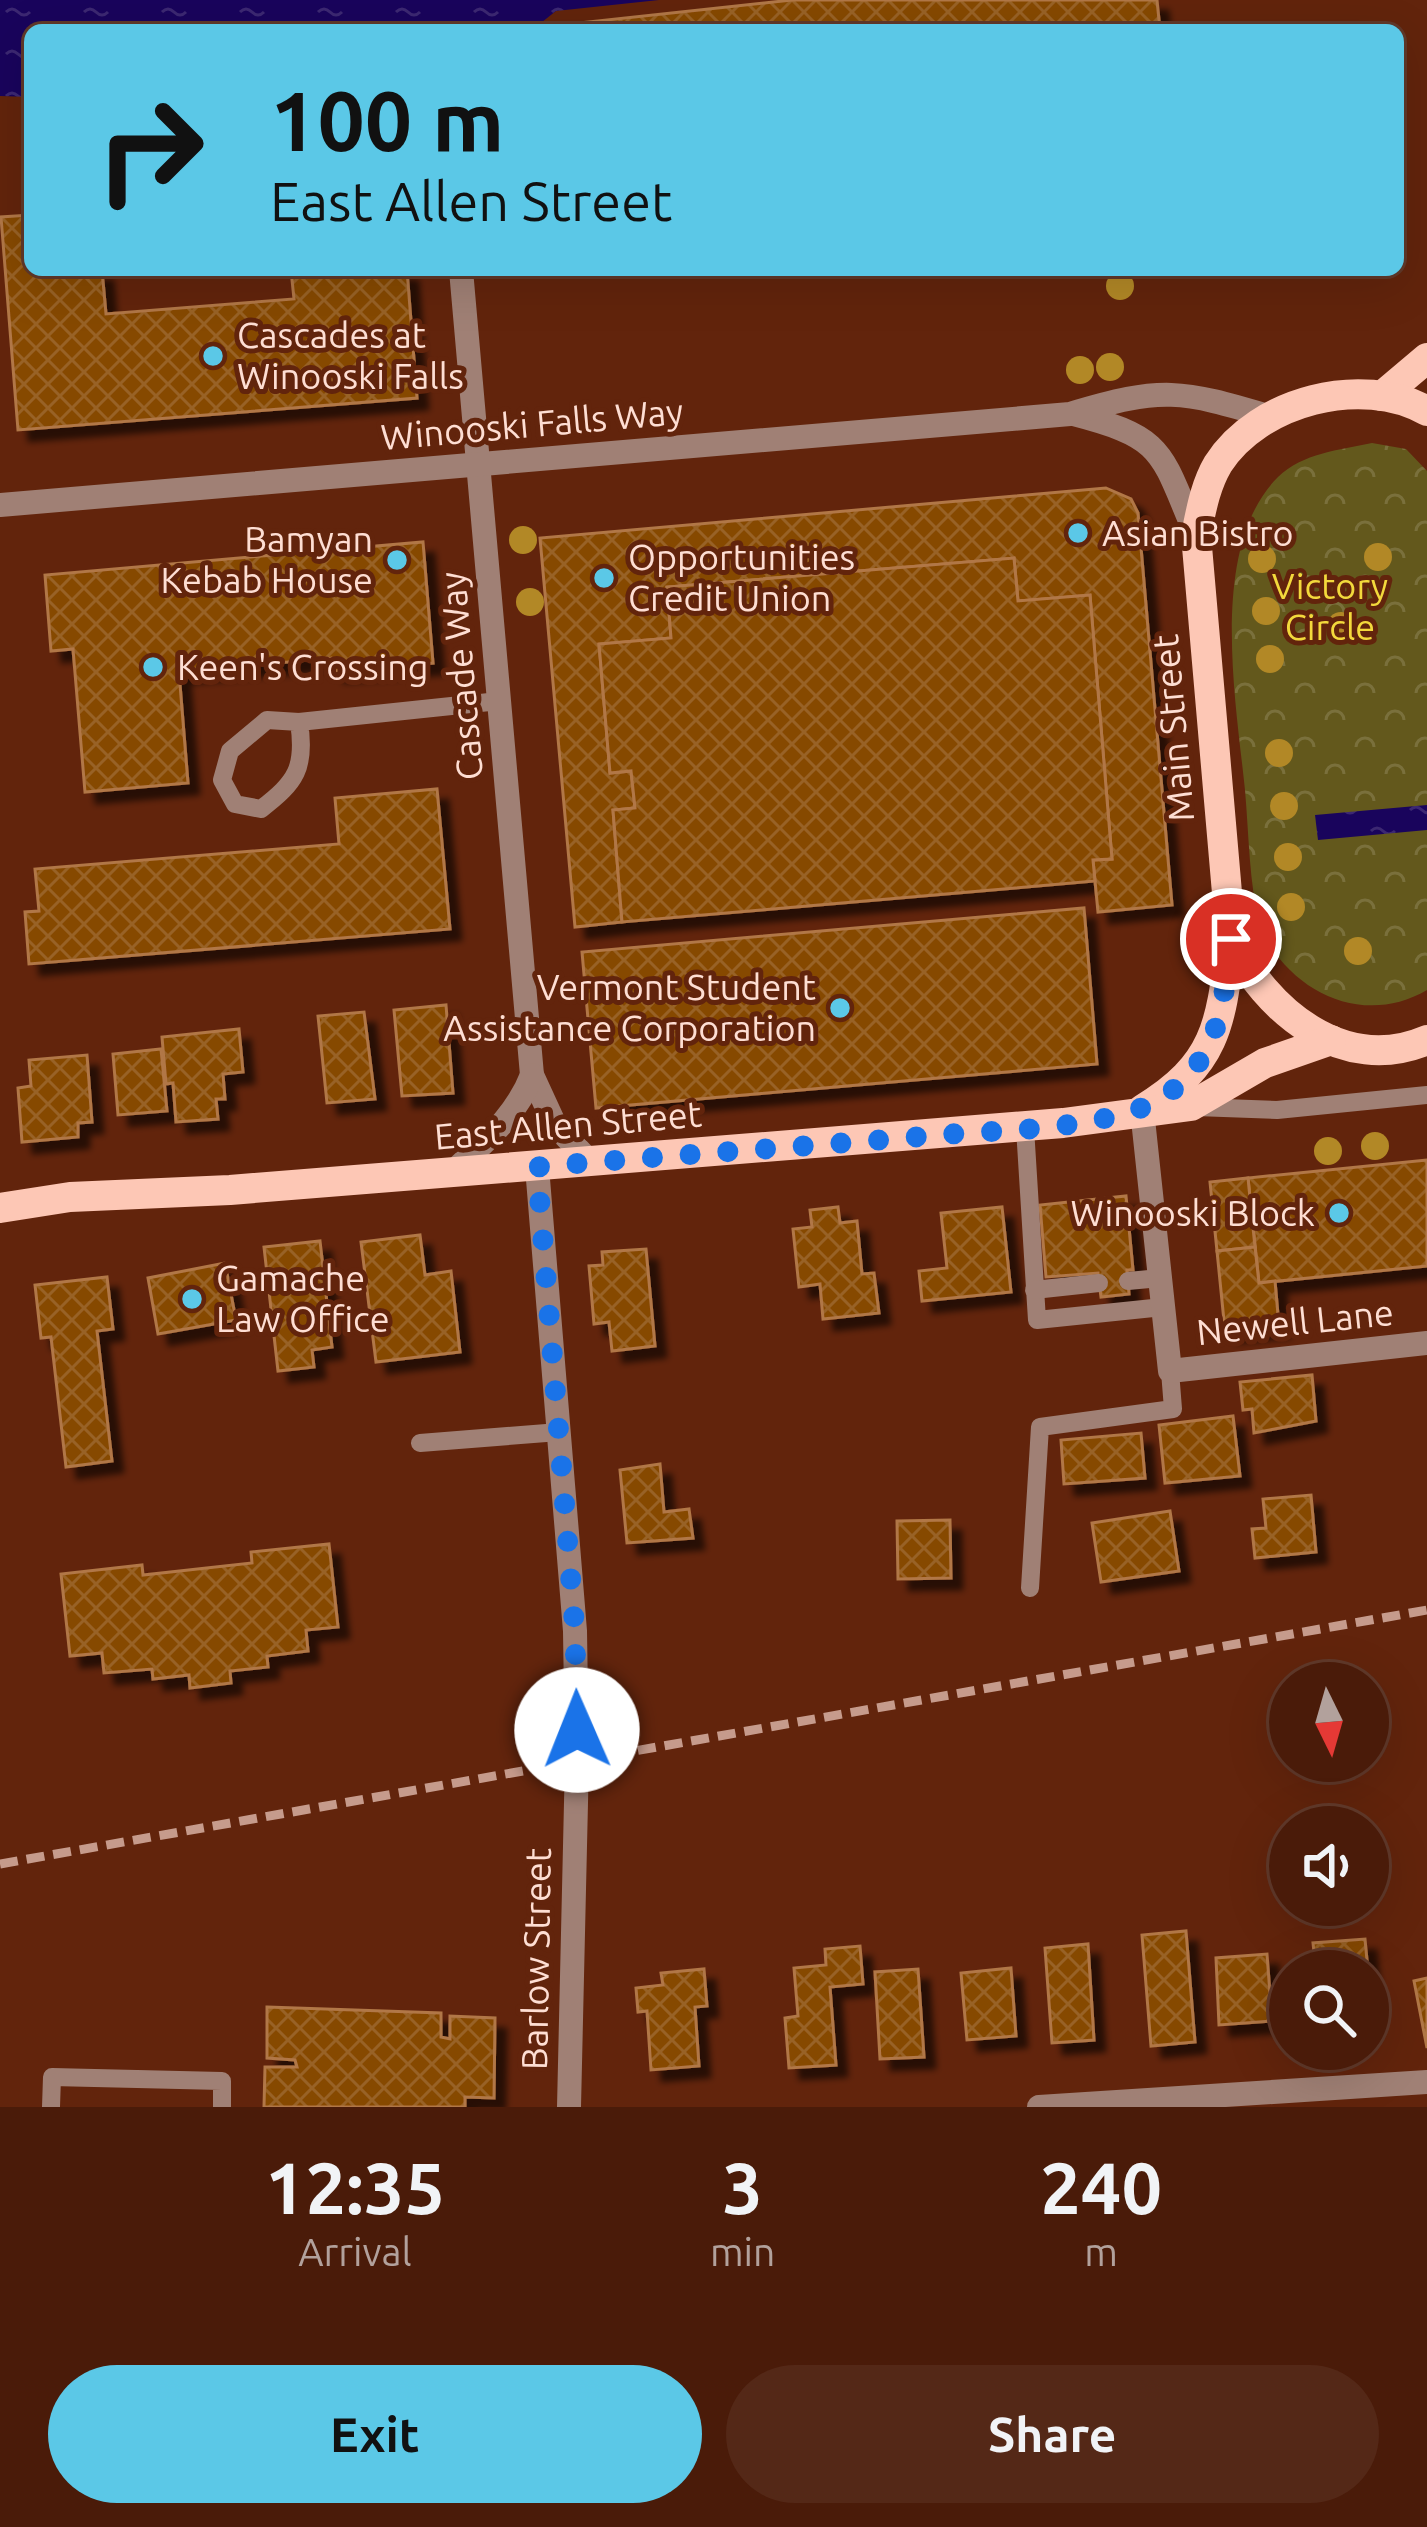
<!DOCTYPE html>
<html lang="en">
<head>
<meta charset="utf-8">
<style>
  body { margin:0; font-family:Ubuntu,sans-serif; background:#542817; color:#f1f3f6; height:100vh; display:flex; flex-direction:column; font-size:45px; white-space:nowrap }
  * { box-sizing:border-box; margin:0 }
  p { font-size:39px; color:#b2a19c }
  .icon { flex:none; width:66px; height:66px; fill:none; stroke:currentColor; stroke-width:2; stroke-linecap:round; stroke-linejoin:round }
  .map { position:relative; height:2107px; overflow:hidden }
  .details { display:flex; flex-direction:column; background:#4a1b09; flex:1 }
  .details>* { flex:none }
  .top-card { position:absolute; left:24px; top:24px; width:1380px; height:252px; border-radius:18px; box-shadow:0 12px 48px #0002,0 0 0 3px #61392a; background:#5bc8e7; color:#111; overflow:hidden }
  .needle { width:78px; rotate:175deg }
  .fabs { position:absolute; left:1269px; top:1662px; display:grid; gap:24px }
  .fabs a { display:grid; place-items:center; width:120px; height:120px; border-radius:50%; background:#4a1b09; box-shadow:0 12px 48px #0002,0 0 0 3px #61392a; font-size:60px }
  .pin { position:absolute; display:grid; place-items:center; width:102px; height:102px; color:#fff; margin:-51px; border:6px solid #fff; border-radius:50%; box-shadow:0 3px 12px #0007 }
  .me { position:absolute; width:132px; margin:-66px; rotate:359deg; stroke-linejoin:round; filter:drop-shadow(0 0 9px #0008) }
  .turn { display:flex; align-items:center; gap:42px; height:252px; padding:0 48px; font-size:54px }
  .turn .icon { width:156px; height:156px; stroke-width:2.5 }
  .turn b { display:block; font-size:84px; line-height:102px }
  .eta { display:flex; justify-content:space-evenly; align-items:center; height:204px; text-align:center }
  .eta b { font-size:72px; font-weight:700; line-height:84px }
  .action { display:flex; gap:24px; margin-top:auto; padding:24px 48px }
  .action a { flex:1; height:138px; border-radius:72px; background:#5bc8e7; color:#111; font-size:48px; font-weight:700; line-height:138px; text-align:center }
  .action a+a { background:#542817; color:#f1f3f6 }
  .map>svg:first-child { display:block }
  .park { fill:url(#park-crowns) }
  .water { fill:url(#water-ripples) }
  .building { fill:url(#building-cross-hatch); stroke:#b17746; stroke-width:3; filter:url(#shadow) }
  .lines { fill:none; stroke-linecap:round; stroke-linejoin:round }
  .lane { stroke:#a08075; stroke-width:18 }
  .street { stroke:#a08075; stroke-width:24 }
  .primary { stroke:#fdc7b5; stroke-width:30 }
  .rail { stroke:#c69b8c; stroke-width:9; stroke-dasharray:18 9; stroke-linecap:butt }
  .tree { fill:#b28826 }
  .route { stroke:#1a73e8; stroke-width:21; stroke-dasharray:0 37.8 }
  .poi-dot { fill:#5bc8e7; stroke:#62240c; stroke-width:4.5 }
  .labels { text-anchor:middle; stroke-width:10; stroke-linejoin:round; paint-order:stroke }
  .poi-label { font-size:36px; fill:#feded3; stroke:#62240c; text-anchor:start }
  .street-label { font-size:36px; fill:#feded3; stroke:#62240c }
  .park-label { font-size:36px; fill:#f3d93c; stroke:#62240c }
</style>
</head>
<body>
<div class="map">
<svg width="1427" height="2107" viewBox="0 0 1427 2107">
  <defs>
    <pattern id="park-crowns" width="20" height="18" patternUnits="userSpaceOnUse" patternTransform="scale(3)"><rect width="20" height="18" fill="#63581c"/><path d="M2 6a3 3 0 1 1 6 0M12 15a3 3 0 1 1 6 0" fill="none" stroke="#7a703c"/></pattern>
    <pattern id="water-ripples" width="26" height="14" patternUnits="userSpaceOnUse" patternTransform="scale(3)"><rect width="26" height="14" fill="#19045c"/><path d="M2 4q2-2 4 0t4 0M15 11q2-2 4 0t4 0" fill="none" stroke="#3c2872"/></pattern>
    <pattern id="building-cross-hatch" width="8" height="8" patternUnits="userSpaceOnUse" patternTransform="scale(3)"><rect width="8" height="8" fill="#864802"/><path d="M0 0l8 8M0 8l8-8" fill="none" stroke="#986226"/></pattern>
    <filter id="shadow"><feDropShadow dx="11" dy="11" stdDeviation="3" flood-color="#0009"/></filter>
  </defs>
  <rect width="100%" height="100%" fill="#62240c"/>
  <path class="park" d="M1372 443 1406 449 1427 471V990C1362 1028 1289 991 1260 927 1249 883 1249 835 1245 790 1236 701 1208 547 1278 477 1303 453 1339 450 1372 443Z"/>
  <g class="water">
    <polygon points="0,0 659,0 556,11 532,30 30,30 30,97 0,96"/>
    <polygon points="1427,805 1427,830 1318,840 1315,815"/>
  </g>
  <g class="building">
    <polygon points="792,0 1157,0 1160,30 552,30 551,26"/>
    <polygon points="30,215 30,270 102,270 106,314 294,299 291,270 407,270 417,398 18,430 1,217"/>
    <polygon points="1106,488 1131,499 1138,513 1172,905 1098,912 1093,860 1112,859 1090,595 1018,601 1014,558 667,587 671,638 599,644 610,773 631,771 635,808 613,810 622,922 575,927 540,538"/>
    <polygon points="423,542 433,663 333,671 331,658 179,672 188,783 85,792 73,649 51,651 45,575"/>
    <polygon points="1014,558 1018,601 1090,595 1112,859 1093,860 1095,881 622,922 613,810 635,808 631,771 610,773 599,644 671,638 667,587"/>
    <polygon points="437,789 450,929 29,964 25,912 39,911 35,869 339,844 335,798"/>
    <polygon points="1084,908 1097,1064 596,1108 582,952"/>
    <polygon points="446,1005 453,1093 402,1096 394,1010"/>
    <polygon points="364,1012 375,1099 327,1103 318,1016"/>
    <polygon points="239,1029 243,1072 223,1074 225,1099 216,1099 218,1119 176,1122 173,1083 166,1084 162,1037"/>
    <polygon points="161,1049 167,1111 118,1115 113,1054"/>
    <polygon points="87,1055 92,1122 78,1123 78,1137 22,1142 18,1088 31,1086 29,1060"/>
    <polygon points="1427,1160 1427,1266 1259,1283 1248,1178"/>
    <polygon points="1248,1178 1255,1247 1217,1251 1210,1182"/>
    <polygon points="1126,1196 1133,1270 1127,1270 1129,1294 1101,1297 1098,1273 1046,1277 1040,1205"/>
    <polygon points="838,1207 840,1223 857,1221 862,1274 874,1273 879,1313 823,1319 820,1284 799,1287 793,1229 812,1227 810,1210"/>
    <polygon points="1002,1207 1011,1292 922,1301 919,1271 947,1268 941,1213"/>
    <polygon points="420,1235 425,1275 451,1271 460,1352 376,1362 361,1242"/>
    <polygon points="320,1241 332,1347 312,1350 314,1367 278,1371 264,1247"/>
    <polygon points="1255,1247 1259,1283 1275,1281 1279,1326 1225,1331 1217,1251"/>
    <polygon points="646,1249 655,1346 612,1351 609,1322 594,1324 589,1266 603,1265 602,1252"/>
    <polygon points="225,1263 236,1320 158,1334 148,1278"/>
    <polygon points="107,1277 113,1329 97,1331 112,1461 66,1467 51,1337 41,1338 35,1285"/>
    <polygon points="1312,1375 1316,1421 1254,1433 1252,1409 1243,1410 1240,1382"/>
    <polygon points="1233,1416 1240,1476 1165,1483 1159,1425"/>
    <polygon points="1141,1433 1145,1478 1064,1484 1061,1440"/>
    <polygon points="660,1464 664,1512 689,1509 693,1538 627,1543 620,1470"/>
    <polygon points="1311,1495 1316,1552 1255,1558 1252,1529 1266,1528 1263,1499"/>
    <polygon points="1170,1511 1179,1571 1101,1582 1092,1523"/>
    <polygon points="950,1520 951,1578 898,1579 897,1521"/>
    <polygon points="329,1544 338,1627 306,1630 308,1651 267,1656 268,1667 230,1671 231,1683 190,1688 189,1675 153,1679 152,1669 104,1673 102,1653 70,1656 61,1574 142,1565 143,1575 252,1563 251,1552"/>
    <polygon points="1186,1931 1195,2042 1151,2046 1142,1935"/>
    <polygon points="1365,1939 1368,1971 1316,1971 1313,1943"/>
    <polygon points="1088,1944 1094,2040 1052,2043 1045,1948"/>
    <polygon points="860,1946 863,1984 830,1987 836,2065 789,2068 785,2018 798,2016 794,1968 826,1965 825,1949"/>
    <polygon points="1267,1954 1272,2021 1219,2025 1216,1958"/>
    <polygon points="1011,1968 1016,2036 967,2040 961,1973"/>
    <polygon points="704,1969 707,2006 695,2007 699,2066 651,2070 647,2011 638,2012 636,1988 663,1985 661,1973"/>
    <polygon points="918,1969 924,2057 880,2059 875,1972"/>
    <polygon points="1427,1978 1427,2048 1414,1981"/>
    <polygon points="267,2007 441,2013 441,2037 450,2039 450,2016 495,2018 494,2098 465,2097 465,2107 264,2107 265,2067 297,2067 295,2060 267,2058"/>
  </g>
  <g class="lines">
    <g class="lane">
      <path d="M299 722C306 768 296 782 261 809L235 804 222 780 230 751 267 720 299 722 499 701"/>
      <polyline points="1196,1107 1277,1110 1427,1095"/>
      <polyline points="1025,1128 1037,1320 1163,1307"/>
      <polyline points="1128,1281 1160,1278"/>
      <polyline points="1034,1290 1099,1283"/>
      <polyline points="420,1443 559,1432"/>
      <polyline points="1030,1588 1040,1427 1173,1409 1170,1371"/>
      <polyline points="51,2107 52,2077 222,2081 222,2107"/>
    </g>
    <g class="street">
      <polyline points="461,270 532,1075 555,1125 590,1162"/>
      <path d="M1073 414C1166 438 1160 451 1196 535"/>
      <path d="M0 505 1070 414C1163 386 1180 390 1271 417"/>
      <polyline points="1142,1110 1170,1371 1427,1343"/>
      <polyline points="537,1167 575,1631 577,1759 569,2107"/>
      <path d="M451 1174C483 1143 516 1117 532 1075"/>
      <polyline points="1039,2107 1427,2082"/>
    </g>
    <g class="primary">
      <polyline points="1382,396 1427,358"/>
      <path d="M1427 411C1362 374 1258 401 1218 464 1205 486 1201 511 1196 535L1231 939C1265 1010 1343 1076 1427 1040"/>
      <path d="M1143 1109C1219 1063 1221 1021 1231 939"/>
      <polyline points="0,1208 70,1197 230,1190 1063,1123 1191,1106 1265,1063 1331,1040"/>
    </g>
    <polyline class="rail" points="0,1864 1427,1610"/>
  </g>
  <g class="tree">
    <circle cx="1120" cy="286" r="14"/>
    <circle cx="1110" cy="367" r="14"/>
    <circle cx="1080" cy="370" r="14"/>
    <circle cx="523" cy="540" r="14"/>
    <circle cx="1378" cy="557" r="14"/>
    <circle cx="1262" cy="559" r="14"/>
    <circle cx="530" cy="602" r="14"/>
    <circle cx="1266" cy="611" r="14"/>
    <circle cx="1341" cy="626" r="14"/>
    <circle cx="1270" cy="659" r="14"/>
    <circle cx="1279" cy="753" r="14"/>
    <circle cx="1284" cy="806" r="14"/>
    <circle cx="1288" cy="857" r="14"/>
    <circle cx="1291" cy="907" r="14"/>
    <circle cx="1358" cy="951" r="14"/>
    <circle cx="1201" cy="961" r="14"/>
    <circle cx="1375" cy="1146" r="14"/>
    <circle cx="1328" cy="1151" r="14"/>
  </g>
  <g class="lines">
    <path class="route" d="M577 1730 575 1631 537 1167C670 1155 804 1147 938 1135 998 1130 1121 1130 1169 1093 1222 1053 1223 999 1231 939"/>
  </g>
  <g class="poi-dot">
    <circle cx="213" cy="356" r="12"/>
    <circle cx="1078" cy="533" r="12"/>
    <circle cx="397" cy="560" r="12"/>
    <circle cx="604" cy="578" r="12"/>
    <circle cx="153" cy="667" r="12"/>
    <circle cx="840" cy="1008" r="12"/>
    <circle cx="1339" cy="1213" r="12"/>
    <circle cx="192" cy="1299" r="12"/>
  </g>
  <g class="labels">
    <g class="poi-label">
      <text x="237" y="348">Cascades at<tspan x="237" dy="41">Winooski Falls</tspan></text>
      <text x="1102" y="546">Asian Bistro</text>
      <text x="373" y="552" text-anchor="end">Bamyan<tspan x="373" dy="41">Kebab House</tspan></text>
      <text x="628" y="570">Opportunities<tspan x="628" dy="41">Credit Union</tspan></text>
      <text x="177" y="680">Keen's Crossing</text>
      <text x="816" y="1000" text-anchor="end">Vermont Student<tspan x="816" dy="41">Assistance Corporation</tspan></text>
      <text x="1315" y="1226" text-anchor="end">Winooski Block</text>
      <text x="216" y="1291">Gamache<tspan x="216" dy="41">Law Office</tspan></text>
    </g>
    <g class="street-label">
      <text transform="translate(532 424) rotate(-5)" y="13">Winooski Falls Way</text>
      <text transform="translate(461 676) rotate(-95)" y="13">Cascade Way</text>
      <text transform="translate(1173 728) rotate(-95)" y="13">Main Street</text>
      <text transform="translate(568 1125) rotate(-5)" y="13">East Allen Street</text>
      <text transform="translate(1295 1322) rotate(-6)" y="13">Newell Lane</text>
      <text transform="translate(536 1959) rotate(-89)" y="13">Barlow Street</text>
    </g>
    <g class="park-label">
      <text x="1330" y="599">Victory<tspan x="1330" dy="41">Circle</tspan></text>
    </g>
  </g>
</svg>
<div class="fabs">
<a><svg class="needle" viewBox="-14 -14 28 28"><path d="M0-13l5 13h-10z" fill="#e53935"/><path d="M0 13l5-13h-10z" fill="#b2a19c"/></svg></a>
<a><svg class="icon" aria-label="sound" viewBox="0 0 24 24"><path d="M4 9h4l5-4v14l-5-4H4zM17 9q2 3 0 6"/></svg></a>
<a><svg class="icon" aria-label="search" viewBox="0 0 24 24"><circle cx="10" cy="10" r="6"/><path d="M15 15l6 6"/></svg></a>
</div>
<div class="pin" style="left:1231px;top:939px;background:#d93025"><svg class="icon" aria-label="arrive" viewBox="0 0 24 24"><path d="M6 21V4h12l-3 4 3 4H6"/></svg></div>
<svg class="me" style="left:577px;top:1730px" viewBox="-20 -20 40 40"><circle r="19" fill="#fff"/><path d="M0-13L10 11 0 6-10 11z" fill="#1a73e8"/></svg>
<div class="top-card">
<div class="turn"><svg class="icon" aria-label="right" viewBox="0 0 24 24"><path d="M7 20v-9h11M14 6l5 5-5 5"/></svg><div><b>100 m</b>East Allen Street</div></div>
</div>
</div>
<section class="details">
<div class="eta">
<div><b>12:35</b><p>Arrival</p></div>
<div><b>3</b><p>min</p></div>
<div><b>240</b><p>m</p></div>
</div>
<div class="action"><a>Exit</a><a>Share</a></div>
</section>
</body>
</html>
